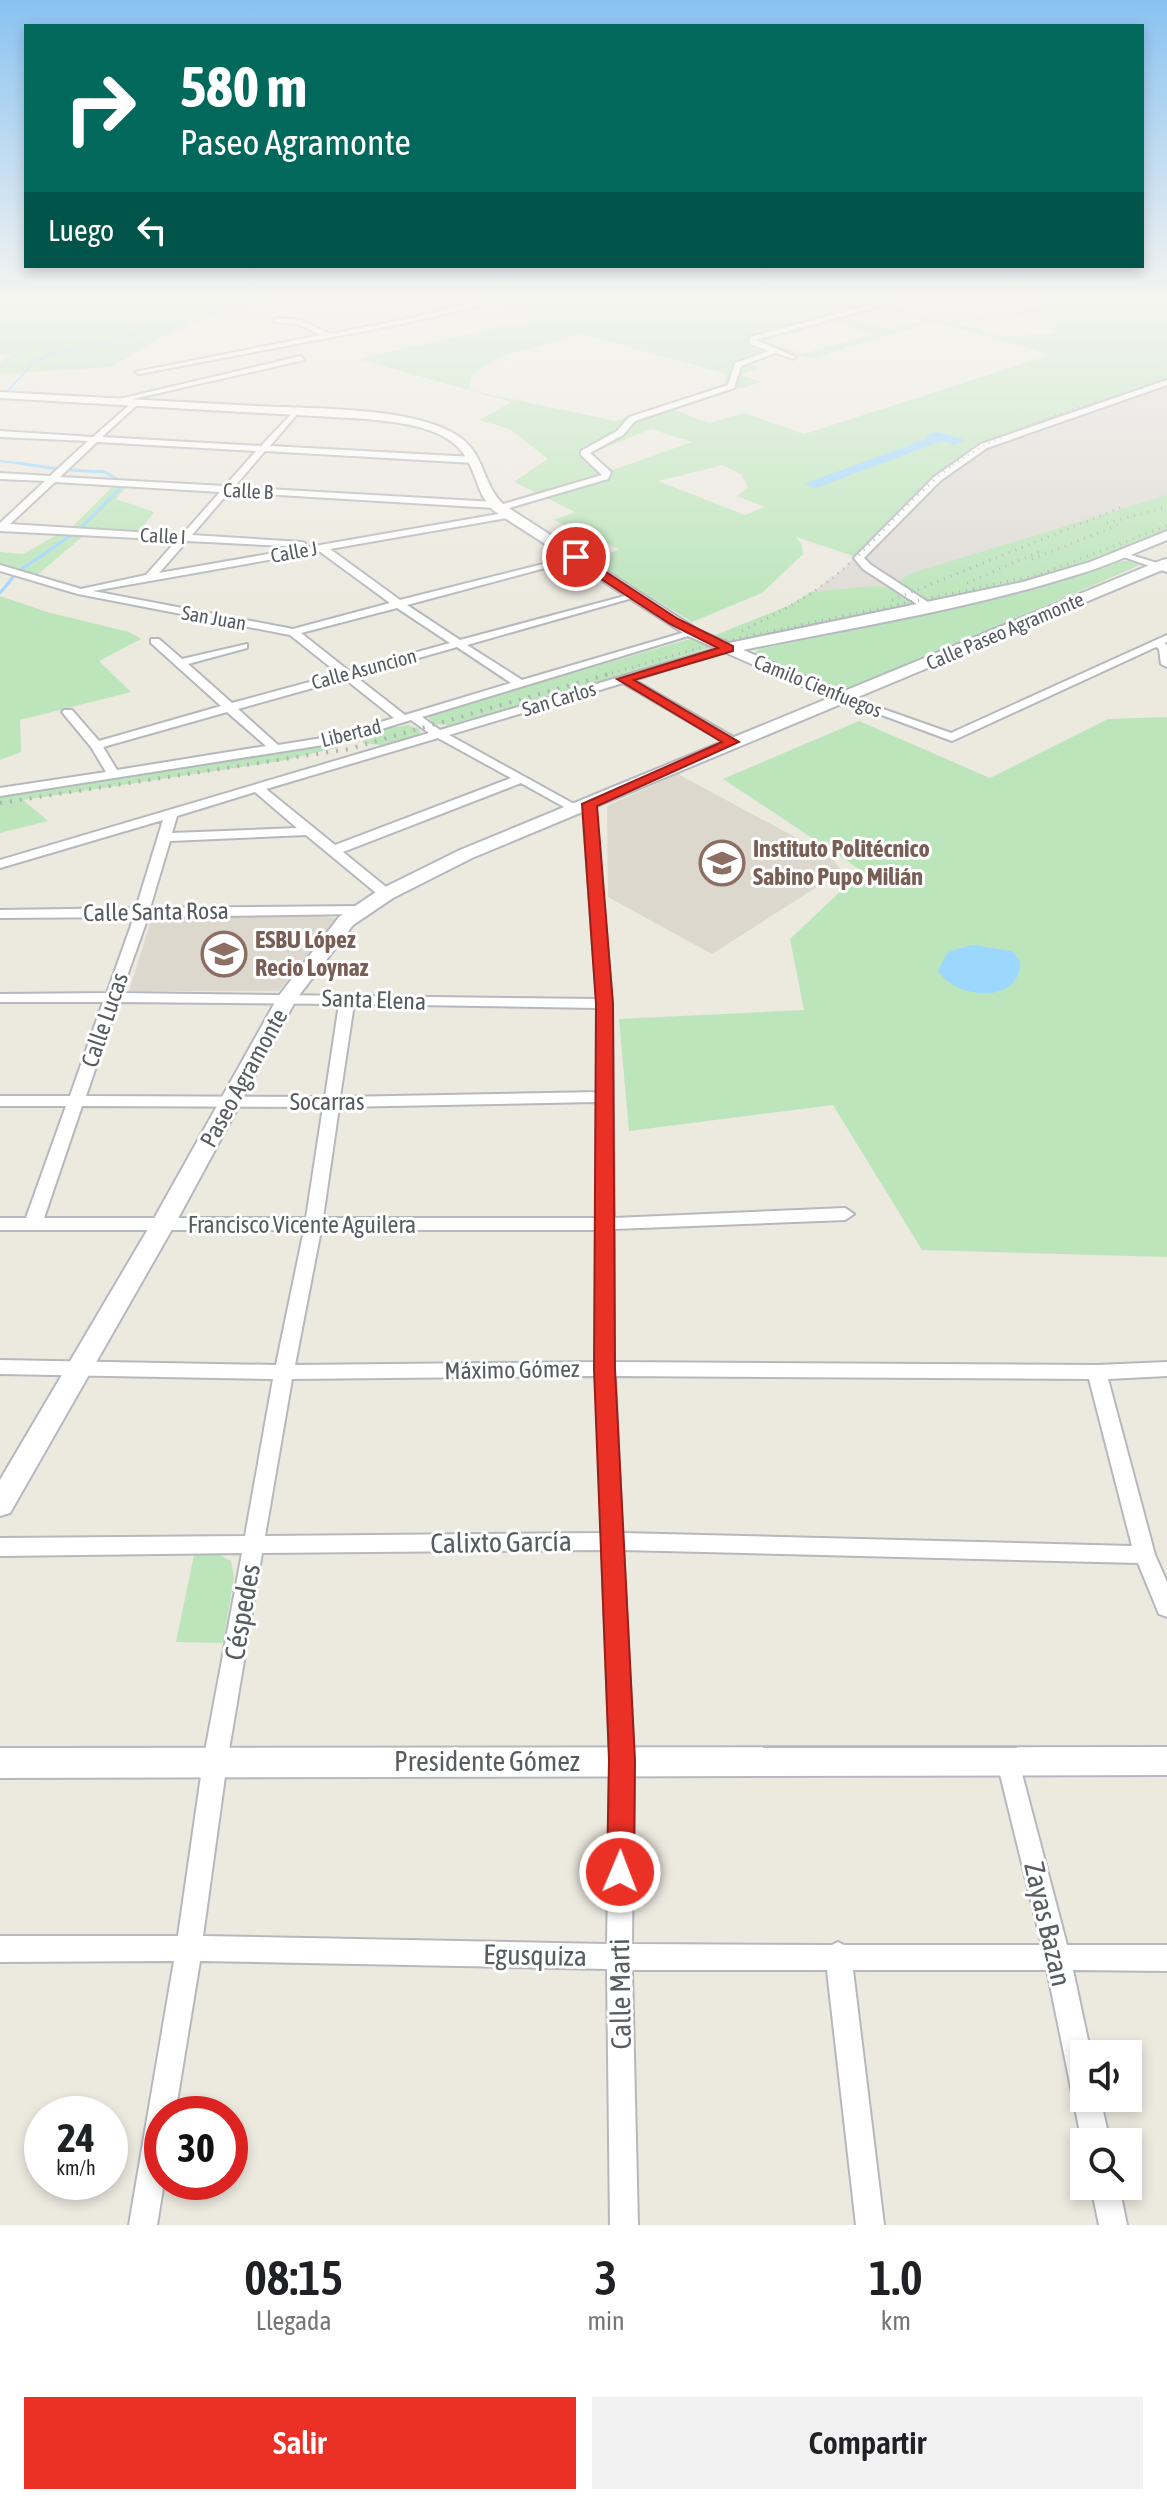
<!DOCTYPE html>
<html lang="es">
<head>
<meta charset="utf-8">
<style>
  body { margin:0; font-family:"Asap Condensed",sans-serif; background:#f2f2f2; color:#202124; height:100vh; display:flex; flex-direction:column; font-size:30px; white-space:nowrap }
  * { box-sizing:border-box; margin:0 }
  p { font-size:26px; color:#757577 }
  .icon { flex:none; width:44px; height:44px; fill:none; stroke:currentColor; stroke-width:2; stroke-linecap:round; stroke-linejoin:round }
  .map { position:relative; height:2225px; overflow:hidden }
  .side { display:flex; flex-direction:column; background:#fff; flex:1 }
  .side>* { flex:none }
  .guide { position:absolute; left:24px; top:24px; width:1120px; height:244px; border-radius:0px; box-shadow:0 4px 12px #0003; background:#00695c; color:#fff; overflow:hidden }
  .buttons { position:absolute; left:1070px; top:2040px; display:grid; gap:16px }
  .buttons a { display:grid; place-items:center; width:72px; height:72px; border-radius:0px; background:#fff; box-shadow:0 4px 12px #0003; font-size:40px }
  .speed { position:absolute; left:24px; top:2096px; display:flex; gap:16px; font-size:40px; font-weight:700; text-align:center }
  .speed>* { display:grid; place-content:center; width:104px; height:104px; border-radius:50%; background:#fff; box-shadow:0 4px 12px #0003; line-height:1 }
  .speed small { font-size:20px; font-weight:400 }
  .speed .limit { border:12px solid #d22; background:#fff; color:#111 }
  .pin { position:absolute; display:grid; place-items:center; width:68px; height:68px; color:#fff; margin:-34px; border:4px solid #fff; border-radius:50%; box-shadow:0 2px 8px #0007 }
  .me { position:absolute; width:88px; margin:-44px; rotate:1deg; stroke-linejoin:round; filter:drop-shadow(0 0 6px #0008) }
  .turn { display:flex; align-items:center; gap:28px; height:168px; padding:0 24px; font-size:36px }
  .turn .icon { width:104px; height:104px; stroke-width:2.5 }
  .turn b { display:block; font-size:56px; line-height:68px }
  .then { display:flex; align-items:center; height:76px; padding:0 24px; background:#0003; gap:16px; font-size:30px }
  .eta { display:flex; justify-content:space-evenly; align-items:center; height:136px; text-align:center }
  .eta b { font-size:48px; font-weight:600; line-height:56px }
  .cta { display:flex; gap:16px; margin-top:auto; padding:16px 24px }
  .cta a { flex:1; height:92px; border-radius:0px; background:#eb3026; color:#fff; font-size:32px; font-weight:600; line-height:92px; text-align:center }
  .cta a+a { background:#f2f2f2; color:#202124 }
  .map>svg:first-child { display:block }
  .industrial { fill:#dfdcd7 }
  .education { fill:#dcd8ce }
  .green { fill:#bce5bb; fill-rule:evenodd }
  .water { fill:#9cd7ff }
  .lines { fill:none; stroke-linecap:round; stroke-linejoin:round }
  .stream-far1 { stroke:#9cd7ff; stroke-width:2 }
  .stream { stroke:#9cd7ff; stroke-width:3 }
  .street-casing { stroke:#b5b8bd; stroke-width:4 }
  .secondary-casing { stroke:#b5b9bf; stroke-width:4 }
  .street { fill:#fff; fill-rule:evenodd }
  .secondary { fill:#fff; fill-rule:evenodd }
  .rail-far2 { stroke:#b1b2b2; stroke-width:2; stroke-dasharray:1 5; stroke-linecap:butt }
  .rail-far1 { stroke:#b1b2b2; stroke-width:3; stroke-dasharray:1 6; stroke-linecap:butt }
  .rail { stroke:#b1b2b2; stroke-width:4; stroke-dasharray:2 8; stroke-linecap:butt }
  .route { fill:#eb3026; stroke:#991f19; stroke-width:2 }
  .labels { text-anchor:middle; stroke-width:6; stroke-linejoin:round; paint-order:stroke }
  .far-street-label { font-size:20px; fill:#585c61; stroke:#fff }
  .education-label { font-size:24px; font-weight:bold; fill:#785e54; stroke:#fff; text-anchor:start }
  .street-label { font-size:24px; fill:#585c61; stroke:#fff }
  .near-street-label { font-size:28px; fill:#585c61; stroke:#fff }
</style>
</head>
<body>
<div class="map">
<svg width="1167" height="2225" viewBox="0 0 1167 2225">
  <rect width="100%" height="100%" fill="#ece9df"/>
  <polygon class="industrial" points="1167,384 1167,535 1071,573 729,648 714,644 795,605 843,569 927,484 978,447"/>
  <g class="education">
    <polygon points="678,774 830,856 842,871 712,954 608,897 607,806"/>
    <polygon points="321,916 336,918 279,991 129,991 152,917"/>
  </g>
  <g class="green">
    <polygon points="7,298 276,298 224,311 164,336 111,367 0,374 0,362 12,355 0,354 0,299"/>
    <path d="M478 298H914L888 306C902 310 916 316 931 319 964 324 1025 315 1054 300L1052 298 1075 302 1084 298H1167V382L978 447 927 484 859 558 796 537 802 545 803 554 762 593 692 622 592 561 619 549 553 520 575 512 514 482 548 459 510 429 479 420 512 402 358 359 543 317ZM880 308 923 320 891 330 851 318ZM1040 313 1056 333 1002 337 957 322ZM835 322 873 335 803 354 764 341ZM935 322 1051 355 804 434 744 413 709 423 671 409 762 382 740 375 761 368 747 363 787 351 810 358ZM581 334 727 374 724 386 615 421 469 390 472 375 500 357ZM651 429 692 442 613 470 590 454ZM722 465 741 474 748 488 737 496 765 507 745 515 658 481Z"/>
    <polygon points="113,486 126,487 116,499 154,512 139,532 71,528"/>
    <polygon points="1167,495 1167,531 1055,573 936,603 927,602 899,581 909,574"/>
    <polygon points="64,531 88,532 37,575 0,565 0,552 23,554"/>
    <polygon points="1115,561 1129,561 1140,565 848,691 842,692 752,655 759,649 960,607 1077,576"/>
    <polygon points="873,586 888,587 914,603 912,606 731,643 713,636 788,606 811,592"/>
    <polygon points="0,596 47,612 129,632 141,639 99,661 131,692 20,720 21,752 0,760"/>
    <polygon points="693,638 711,647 584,687 449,725 434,724 429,719 429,715"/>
    <polygon points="1167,717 1167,1257 922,1250 833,1105 629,1131 619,1019 804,1010 790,939 862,871 723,779 859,721 990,778 1108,719"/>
    <polygon points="408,725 420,729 420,734 381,745 363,743 363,738 375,731"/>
    <polygon points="327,743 340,747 281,761 23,800 48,821 0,833 0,795"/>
    <polygon points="218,1554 231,1561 234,1577 223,1643 176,1642 194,1555"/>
  </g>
  <g class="water">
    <polygon points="937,432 966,440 954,445 942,441 816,488 804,484 928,438 925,436"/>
    <path d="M972 945 1012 951 1020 961C1022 1005 954 1000 938 970L948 952Z"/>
  </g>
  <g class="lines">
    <g class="stream-far1">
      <polyline points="5,394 34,362 51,354 123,338 262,298"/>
      <polyline points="0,461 32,465"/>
    </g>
    <g class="stream">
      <polyline points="18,463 58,469"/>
      <polyline points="71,470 105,472 122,482"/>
      <polyline points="80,529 121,487"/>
      <polyline points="19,571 76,532"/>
      <polyline points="0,593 14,576"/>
    </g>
    <g class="street-casing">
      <g id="street">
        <path d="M896 298H908L756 340 796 357 792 359 776 353 741 366 734 388 635 421 623 435 590 453 611 472 608 479 499 511 494 508 229 492 192 535 302 542 305 543V547L187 541 159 573 510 512 513 513V517L330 549 400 600 579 555V559L407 605 460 640 636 593V597L467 645 522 680 689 631 698 633 422 717 440 730 725 646 734 648 634 680 737 739V745H729L623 683 449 735 583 809 585 801H593L595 804 612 1004 614 1218 845 1208 854 1214 845 1220 614 1229V1362L1097 1365 1167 1362V1376L1108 1379 1155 1555 1167 1582V1617L1159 1614 1138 1563 623 1550 634 1760 632 1944 832 1945 838 1942 844 1945H1042L997 1762 1001 1755 1009 1751 1017 1755 1067 1945H1167V1971L1073 1970 1091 2054H1084V2098H1100L1110 2142H1084V2146L1082 2142 1047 1970H853L884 2225H856L827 1970H632L638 2225H610L607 1969 200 1961 175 2114H162V2182H164L157 2225H129L174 1961 0 1962V1936H178L203 1762 242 1553 0 1556V1538L245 1536 273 1379 0 1374V1360L276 1365 304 1230H0V1218H26L66 1106H0V1096H70L103 1002H0V994L107 993 134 917 0 918V910L136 908 163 820 0 868V860L429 733 411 720 336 743 0 796V788L106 772 91 747 62 712 64 710H72L99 741 221 706 151 643V639H159L182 659 247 644V648L188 664 232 703 339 674 290 635 78 594 0 571V565L81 589 146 575 177 540 0 531V523L45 481 0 479V473L50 476 88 441 0 437V431L93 437 135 400 138 404 102 437 261 446 295 410 299 412 270 446 474 457 478 460 474 463 265 451 234 487 495 502 500 505 602 475 581 455V451L617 431 629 417 728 385 735 363 769 351 749 344 750 337ZM97 442 256 451 225 486 60 477ZM55 482 220 492 182 535 10 524ZM319 551 390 603 293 629 93 591ZM397 608 450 643 349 671 301 633ZM457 647 511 683 405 715 355 676ZM345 679 394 718 335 736 278 745 238 709ZM227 712 266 746 117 770 103 747ZM438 738 511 778 335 845 266 789ZM521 783 573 812 577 813 583 809 597 999 121 993 148 917 361 914 368 910 361 906 150 908 170 841 306 835 381 897H391V891L343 852ZM255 792 297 828 172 833 177 816ZM118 1002 339 1004 325 1097 86 1096ZM354 1004 598 1008 597 1092 340 1097ZM597 1102 596 1218H323L339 1107ZM82 1106 323 1107 306 1218H44ZM321 1230H596V1362L295 1365ZM596 1376 602 1533 265 1536 292 1379ZM615 1376 1089 1379 1132 1546 622 1533ZM602 1550 610 1760 607 1944 203 1936 227 1762 262 1553Z"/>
        <polygon points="475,302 478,306 407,323 139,374 135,372 321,335 297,324 273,322 276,318 301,320 330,334 407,319"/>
        <polygon points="301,356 304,360 115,403 111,401"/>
        <polygon points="1167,380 1167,385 987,448 940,481 864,558 871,565 934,606 934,610 926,610 863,569 854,558 934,477 981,444"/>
        <polygon points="1118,551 1167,566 1167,572 1118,555"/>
        <polygon points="1167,635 1167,642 1164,643 1167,645 1167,667 1161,664 1159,649 1156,647 952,741 836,698 846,696 951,733"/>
        <polygon points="1091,2186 1119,2186 1127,2225 1099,2225"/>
      </g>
    </g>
    <g class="secondary-casing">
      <g id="secondary">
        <path d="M0 392C85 397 170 401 255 406 310 409 413 406 458 436 485 453 482 485 504 505L698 630 729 643 1023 582 1090 562 1167 531V540C1137 552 1107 566 1076 575 968 609 855 627 743 650L842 692 1162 560 1167 559V568L472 858 393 898 353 925 297 998 175 1224 10 1513 0 1516V1480L151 1224 278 997 339 917 379 890 460 850 829 698 688 636 494 511C478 495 478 480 468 461 451 426 401 423 367 419L0 398Z"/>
        <polygon points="1167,1747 1167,1775 0,1778 0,1748"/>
      </g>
    </g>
    <use href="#street" class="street"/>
    <use href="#secondary" class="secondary"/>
    <path class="rail-far2" d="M953 465C1014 421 1095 404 1167 380"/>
    <g class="rail-far1">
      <polyline points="1107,523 1167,507"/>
      <polyline points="1032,559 1121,524"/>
      <polyline points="967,583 1041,551"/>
      <polyline points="892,600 1122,507"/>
      <path d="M742 631C778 613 812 596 842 570 882 536 913 494 955 463"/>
      <polyline points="605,675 724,641 1038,575 1167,526"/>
    </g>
    <polyline class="rail" points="0,803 349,749 612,673"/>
  </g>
  <linearGradient id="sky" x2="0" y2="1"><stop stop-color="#89c2f1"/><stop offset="0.49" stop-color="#f6f5f1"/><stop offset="1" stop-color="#f6f5f1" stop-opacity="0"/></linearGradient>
  <rect width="1167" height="610" fill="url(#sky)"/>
  <polygon class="route" points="572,555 580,555 678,619 733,646 733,651 634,680 739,742 597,806 613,1004 615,1369 635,1760 634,1872 630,1882 620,1886 611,1882 607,1872 609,1760 594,1369 596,1004 582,804 722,742 617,679 718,648 670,624 572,560"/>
  <defs>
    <g id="school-ring" transform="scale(2.3)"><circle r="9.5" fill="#fff" stroke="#8d6e63" stroke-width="1.5"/><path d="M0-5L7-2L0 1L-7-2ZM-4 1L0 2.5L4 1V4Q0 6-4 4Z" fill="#8d6e63"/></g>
  </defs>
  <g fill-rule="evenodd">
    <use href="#school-ring" x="722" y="863"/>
    <use href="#school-ring" x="224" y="954"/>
  </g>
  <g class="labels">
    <g class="far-street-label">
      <text transform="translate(248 491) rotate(3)" y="7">Calle B</text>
      <text transform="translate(163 536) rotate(3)" y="7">Calle I</text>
      <text transform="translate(294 552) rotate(-10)" y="7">Calle J</text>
      <text transform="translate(214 618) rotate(10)" y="7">San Juan</text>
      <text transform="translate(1005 631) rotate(-23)" y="7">Calle Paseo Agramonte</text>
      <text transform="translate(364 669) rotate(-15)" y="7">Calle Asuncion</text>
      <text transform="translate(818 686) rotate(22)" y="7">Camilo Cienfuegos</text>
      <text transform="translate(559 699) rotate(-17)" y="7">San Carlos</text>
      <text transform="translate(351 733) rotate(-14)" y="7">Libertad</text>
    </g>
    <g class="education-label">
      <text x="753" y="857">Instituto Politécnico<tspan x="753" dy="28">Sabino Pupo Milián</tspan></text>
      <text x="255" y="948">ESBU López<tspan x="255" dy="28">Recio Loynaz</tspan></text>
    </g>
    <g class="street-label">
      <text transform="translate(156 912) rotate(-1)" y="8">Calle Santa Rosa</text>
      <text transform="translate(374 1000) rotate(2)" y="8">Santa Elena</text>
      <text transform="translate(105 1020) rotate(-71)" y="8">Calle Lucas</text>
      <text transform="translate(244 1078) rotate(-61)" y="8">Paseo Agramonte</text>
      <text x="327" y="1110">Socarras</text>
      <text x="302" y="1233">Francisco Vicente Aguilera</text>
      <text transform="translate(512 1370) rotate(-1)" y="8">Máximo Gómez</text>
    </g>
    <g class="near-street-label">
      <text transform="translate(501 1542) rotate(-1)" y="10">Calixto García</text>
      <text transform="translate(242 1612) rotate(-80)" y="10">Céspedes</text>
      <text x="487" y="1771">Presidente Gómez</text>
      <text transform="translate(1048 1924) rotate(77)" y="10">Zayas Bazan</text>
      <text transform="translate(535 1955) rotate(1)" y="10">Egusquiza</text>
      <text transform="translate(620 1994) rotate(-91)" y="10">Calle Marti</text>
    </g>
  </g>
</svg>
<div class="buttons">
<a><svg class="icon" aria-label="sound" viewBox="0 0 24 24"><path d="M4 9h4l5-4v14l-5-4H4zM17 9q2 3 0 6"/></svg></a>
<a><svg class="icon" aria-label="search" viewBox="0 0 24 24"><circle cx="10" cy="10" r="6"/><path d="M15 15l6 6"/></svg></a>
</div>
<div class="speed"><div>24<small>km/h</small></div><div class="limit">30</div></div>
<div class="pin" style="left:576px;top:557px;background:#d93025"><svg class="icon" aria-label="arrive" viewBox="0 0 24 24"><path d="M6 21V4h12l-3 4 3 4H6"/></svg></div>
<svg class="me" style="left:620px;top:1872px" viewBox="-20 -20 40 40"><circle r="17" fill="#eb3026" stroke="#fff" stroke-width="3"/><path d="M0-11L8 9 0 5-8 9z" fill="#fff"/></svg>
<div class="guide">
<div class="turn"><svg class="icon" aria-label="right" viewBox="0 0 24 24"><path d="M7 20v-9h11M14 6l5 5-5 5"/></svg><div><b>580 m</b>Paseo Agramonte</div></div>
<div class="then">Luego<svg class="icon" aria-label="left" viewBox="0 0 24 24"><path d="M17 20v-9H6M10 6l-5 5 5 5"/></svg></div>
</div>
</div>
<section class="side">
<div class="eta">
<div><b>08:15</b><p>Llegada</p></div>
<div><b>3</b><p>min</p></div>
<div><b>1.0</b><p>km</p></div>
</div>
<div class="cta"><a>Salir</a><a>Compartir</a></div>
</section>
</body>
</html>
